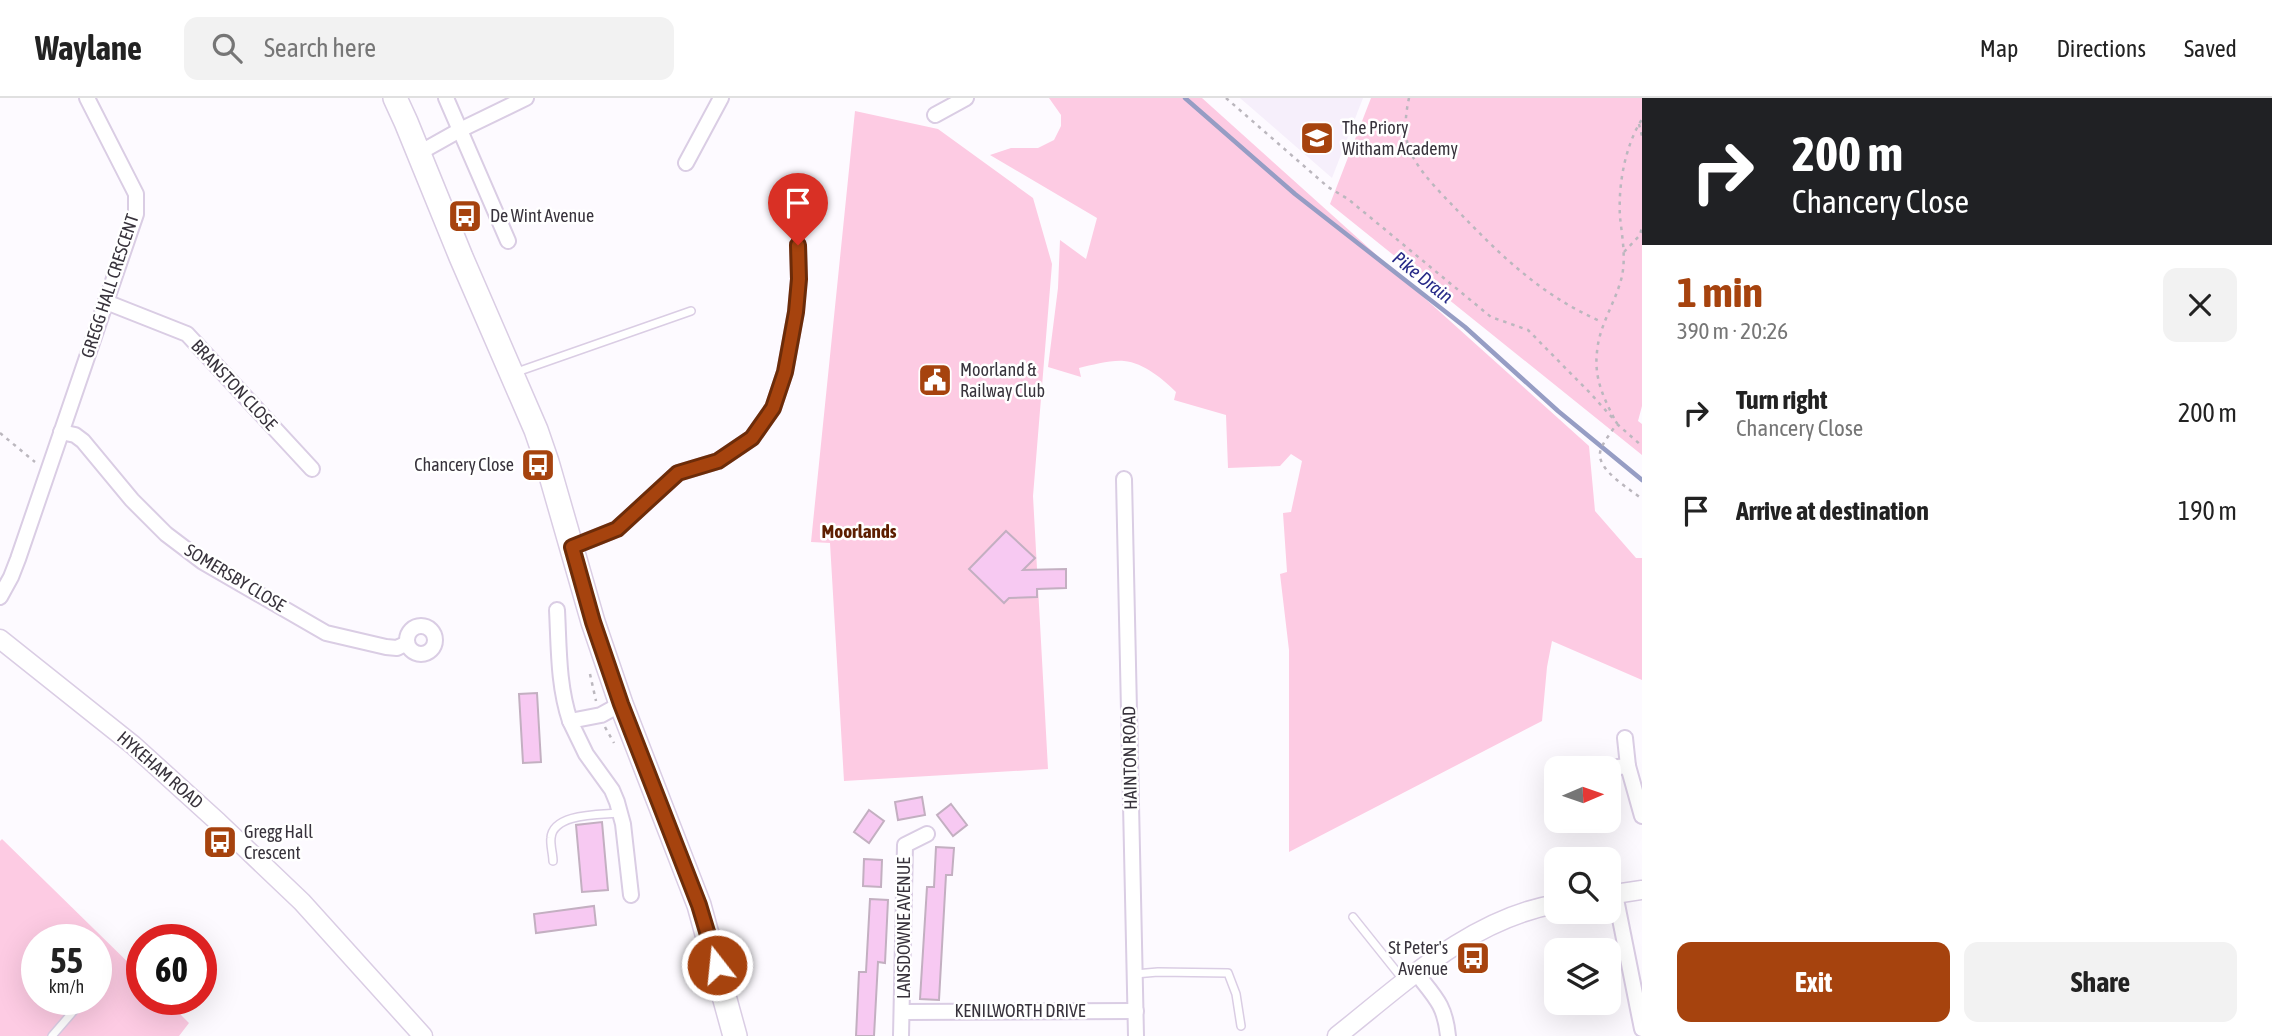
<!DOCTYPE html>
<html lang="en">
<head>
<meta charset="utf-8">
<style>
  body { margin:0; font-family:"Asap Condensed",sans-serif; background:#f2f2f2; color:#222; height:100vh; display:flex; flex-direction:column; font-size:26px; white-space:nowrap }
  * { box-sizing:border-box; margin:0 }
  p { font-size:23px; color:#767676 }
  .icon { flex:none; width:38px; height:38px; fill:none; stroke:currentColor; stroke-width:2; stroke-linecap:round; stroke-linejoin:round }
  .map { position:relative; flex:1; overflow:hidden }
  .drawer { display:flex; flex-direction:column; background:#fff; width:630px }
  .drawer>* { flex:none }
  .guide { background:#202124; color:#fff; overflow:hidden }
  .needle { width:46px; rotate:88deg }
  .tools { position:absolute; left:1544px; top:658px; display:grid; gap:14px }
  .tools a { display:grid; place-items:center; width:77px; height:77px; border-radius:14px; background:#fff; box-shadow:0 7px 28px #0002; font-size:35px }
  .speed { position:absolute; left:21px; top:826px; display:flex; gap:14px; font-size:35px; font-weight:700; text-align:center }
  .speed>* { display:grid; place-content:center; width:91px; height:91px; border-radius:50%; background:#fff; box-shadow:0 7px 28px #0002; line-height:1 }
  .speed small { font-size:18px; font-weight:400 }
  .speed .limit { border:10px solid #d22; background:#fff; color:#111 }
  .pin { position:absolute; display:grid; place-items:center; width:60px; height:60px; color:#fff; margin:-72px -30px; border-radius:50% 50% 50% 0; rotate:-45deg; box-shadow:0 0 7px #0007 }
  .pin .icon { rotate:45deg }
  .me { position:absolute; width:77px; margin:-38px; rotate:344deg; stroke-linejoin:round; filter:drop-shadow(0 0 5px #0008) }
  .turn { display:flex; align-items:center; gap:24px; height:147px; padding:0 35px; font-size:32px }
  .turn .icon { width:91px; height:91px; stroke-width:2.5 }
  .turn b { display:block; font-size:49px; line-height:60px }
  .round { display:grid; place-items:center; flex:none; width:74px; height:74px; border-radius:14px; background:#f2f2f2 }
  .summary { display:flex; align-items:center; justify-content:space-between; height:119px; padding:0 35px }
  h1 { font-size:42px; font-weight:700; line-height:52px; color:#a6430e }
  .button { display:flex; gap:14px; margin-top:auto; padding:14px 35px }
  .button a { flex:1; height:80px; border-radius:14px; background:#a6430e; color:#fff; font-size:28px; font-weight:700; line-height:80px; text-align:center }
  .button a+a { background:#f2f2f2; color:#222 }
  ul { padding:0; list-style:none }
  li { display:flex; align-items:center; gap:21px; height:98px; padding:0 35px }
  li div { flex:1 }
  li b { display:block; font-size:26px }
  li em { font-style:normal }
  header { display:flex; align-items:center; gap:42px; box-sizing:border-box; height:98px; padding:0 35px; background:#fff; border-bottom:2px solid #e0e0e0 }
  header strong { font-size:33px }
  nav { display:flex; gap:38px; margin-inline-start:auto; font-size:24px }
  .search { width:490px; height:63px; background:#f2f2f2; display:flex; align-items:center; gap:18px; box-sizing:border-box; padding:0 24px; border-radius:14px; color:#767676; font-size:26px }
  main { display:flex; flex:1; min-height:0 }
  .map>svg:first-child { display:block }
  .built { fill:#f6effb }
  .green { fill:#fdcbe3; fill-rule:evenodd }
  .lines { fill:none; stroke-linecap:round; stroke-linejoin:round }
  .stream { stroke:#969dc4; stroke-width:4.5 }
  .building { fill:#f7c9f2; stroke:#c3afc1; stroke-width:2 }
  .service-casing { stroke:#dacde4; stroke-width:10 }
  .minor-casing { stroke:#dacde4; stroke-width:18 }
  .tertiary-casing { stroke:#dacde4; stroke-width:21 }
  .primary-casing { stroke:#dacde4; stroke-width:26 }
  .path { stroke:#bbb7be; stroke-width:2.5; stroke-dasharray:3.5 5; stroke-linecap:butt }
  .service { stroke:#fff; stroke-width:7 }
  .minor { stroke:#fff; stroke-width:14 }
  .tertiary { stroke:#fff; stroke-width:18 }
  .primary { stroke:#fff; stroke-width:23 }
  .route-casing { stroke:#6c2c09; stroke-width:18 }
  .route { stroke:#a6430e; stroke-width:12 }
  .labels { text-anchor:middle; stroke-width:5; stroke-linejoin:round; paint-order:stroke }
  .poi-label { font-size:18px; fill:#38333c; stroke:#fff; text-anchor:start }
  .street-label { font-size:18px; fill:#38333c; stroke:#fff }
  .water-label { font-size:19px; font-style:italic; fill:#272a88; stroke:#fff }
  .neighbourhood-label { font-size:19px; font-weight:bold; fill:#5d1e00; stroke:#fff }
</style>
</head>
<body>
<header>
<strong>Waylane</strong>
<div class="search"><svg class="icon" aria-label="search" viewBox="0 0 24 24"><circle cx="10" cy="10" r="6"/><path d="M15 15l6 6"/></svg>Search here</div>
<nav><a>Map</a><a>Directions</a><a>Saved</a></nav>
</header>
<main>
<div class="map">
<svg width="1642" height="938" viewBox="0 0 1642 938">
  <rect width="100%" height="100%" fill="#fdfaff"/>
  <polygon class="built" points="1240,0 1363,0 1332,80"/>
  <g class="green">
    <path d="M1049 0H1202L1589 348 1595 413 1636 460H1642V582L1552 543 1547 569 1542 623 1289 754V552L1280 476 1287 474 1283 415 1291 414 1302 363 1291 356 1280 368 1228 370 1226 317 1174 302 1176 294C1163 281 1144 265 1124 263 1110 262 1093 267 1079 270L1081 279 1048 269 1058 190 1060 142 1086 161 1097 120 990 57 1011 50H1038L1054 42 1061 28V17Z"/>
    <polygon points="1371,0 1642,0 1642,308 1638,323 1642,326 1642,357 1330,106"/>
    <polygon points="855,13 938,31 1033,100 1052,166 1033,398 1048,671 844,683 830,445 811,444"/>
    <path d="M2 741 142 878V901H165L189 925 179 938H0V743ZM37 842H96V901H37Z"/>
  </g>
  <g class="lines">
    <polyline class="stream" points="1185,0 1295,96 1465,229 1558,313 1642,382"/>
  </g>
  <g class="building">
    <polygon points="1006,433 1035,460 1023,472 1066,471 1066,490 1037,491 1037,499 1009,500 1004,505 969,471"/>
    <polygon points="537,595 541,664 523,665 519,596"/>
    <polygon points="922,699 925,717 898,722 895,704"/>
    <polygon points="951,706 967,727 953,738 937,717"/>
    <polygon points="869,712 884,723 869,745 854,734"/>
    <polygon points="602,724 608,792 582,794 576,727"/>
    <polygon points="936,749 954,750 952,777 946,777 939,902 920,901 927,789 934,789"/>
    <polygon points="864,761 882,762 881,789 863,788"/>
    <polygon points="870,801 888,802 885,865 878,864 874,938 856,938 859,874 866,874"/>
    <polygon points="594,808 596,827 536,835 534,816"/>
  </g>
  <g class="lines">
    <g class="service-casing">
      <g id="service">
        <polyline points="514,275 691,213"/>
        <path d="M553 763C553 756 550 747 551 740 553 715 600 717 619 715"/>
        <polyline points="1353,819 1405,884"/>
        <polyline points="1135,876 1158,874 1228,875 1236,896 1241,928"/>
        <polyline points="96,886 103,878"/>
        <polyline points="52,938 84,901"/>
      </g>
    </g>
    <g class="minor-casing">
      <g id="minor">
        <polyline points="446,0 508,143"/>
        <polyline points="935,17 966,0"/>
        <polyline points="419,55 460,32 526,0"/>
        <polyline points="686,65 721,0"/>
        <polyline points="106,204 187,236 312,371"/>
        <polyline points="61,334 75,337 83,343 132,402 166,436 203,464 326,535 386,549 397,550 407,545"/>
        <polyline points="1124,381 1136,938"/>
        <polyline points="572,449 617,431 678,375 718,363 752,340 773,310 785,274 796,214 799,181 798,147"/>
        <polyline points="0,499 11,479 18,461 136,116 136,96 87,0"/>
        <path d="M557 512C559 550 558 587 570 623"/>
        <circle cx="421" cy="542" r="14"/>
        <polyline points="621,606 601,617 570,623 586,656 612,692 617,704 623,726 631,797"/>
        <polyline points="1625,640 1628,668"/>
        <polyline points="1608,670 1628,668 1642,718"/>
        <polyline points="1615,796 1642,931"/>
        <path d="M1417 876C1435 899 1445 907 1448 938"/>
        <polyline points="903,914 1136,913"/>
        <polyline points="901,938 905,747 927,736"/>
      </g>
    </g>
    <g class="tertiary-casing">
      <g id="tertiary">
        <polyline points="0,541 133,647 218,724 302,804 423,938"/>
        <polyline points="1608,797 1642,792"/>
        <path d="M1337 938C1403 886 1470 821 1556 806"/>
      </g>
    </g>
    <g class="primary-casing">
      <polyline id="primary" points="395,0 406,24 461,159 536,332 547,364 593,524 621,606 699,807 735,938"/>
    </g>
    <g class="path">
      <path d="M1226 0 1328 89 1348 101 1491 219 1528 232 1591 296 1617 325C1612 334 1601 346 1600 355 1598 373 1630 391 1642 401"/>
      <path d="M1409 0C1405 18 1403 41 1412 57 1422 77 1441 95 1456 111 1501 158 1542 198 1602 224"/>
      <polyline points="1639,26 1642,38"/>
      <polyline points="1624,154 1640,137 1642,129"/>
      <path d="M1614 320C1603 299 1594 279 1597 254 1599 227 1616 204 1622 178 1626 159 1622 138 1620 119 1618 87 1625 48 1642 21"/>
      <polyline points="1617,326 1642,348"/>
      <polyline points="0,335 35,364"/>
      <polyline points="590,576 596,603"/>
      <polyline points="605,629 614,645"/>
    </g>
    <use href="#service" class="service"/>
    <use href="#minor" class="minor"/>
    <use href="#tertiary" class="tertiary"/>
    <use href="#primary" class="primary"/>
  </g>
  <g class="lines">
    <g class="route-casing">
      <polyline id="route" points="717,867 699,807 621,606 593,524 572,449 617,431 678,375 718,363 752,340 773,310 785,274 796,214 799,181 798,147"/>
    </g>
    <use href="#route" class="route"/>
  </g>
  <defs>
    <g id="school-square" transform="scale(1.75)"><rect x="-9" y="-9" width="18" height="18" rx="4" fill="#a6430e" stroke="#fff"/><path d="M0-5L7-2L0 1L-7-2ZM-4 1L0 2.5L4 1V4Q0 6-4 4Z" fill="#fff"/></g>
    <g id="bus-square" transform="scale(1.75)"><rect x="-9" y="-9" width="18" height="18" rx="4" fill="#a6430e" stroke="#fff"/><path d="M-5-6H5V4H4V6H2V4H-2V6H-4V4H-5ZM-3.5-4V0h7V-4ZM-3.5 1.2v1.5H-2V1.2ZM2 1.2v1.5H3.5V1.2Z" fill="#fff"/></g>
    <g id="civic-square" transform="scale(1.75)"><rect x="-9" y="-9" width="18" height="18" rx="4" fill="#a6430e" stroke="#fff"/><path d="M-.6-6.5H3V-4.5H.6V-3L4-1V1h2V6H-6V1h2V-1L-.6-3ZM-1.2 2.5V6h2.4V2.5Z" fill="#fff"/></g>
  </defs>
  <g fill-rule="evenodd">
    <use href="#school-square" x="1317" y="40"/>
    <use href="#bus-square" x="465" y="118"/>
    <use href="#civic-square" x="935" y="282"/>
    <use href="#bus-square" x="538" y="367"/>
    <use href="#bus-square" x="220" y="744"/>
    <use href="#bus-square" x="1473" y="860"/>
  </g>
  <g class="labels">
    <g class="poi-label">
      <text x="1342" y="36">The Priory<tspan x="1342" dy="21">Witham Academy</tspan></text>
      <text x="490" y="124">De Wint Avenue</text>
      <text x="960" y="278">Moorland &amp;<tspan x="960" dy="21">Railway Club</tspan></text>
      <text x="514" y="373" text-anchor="end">Chancery Close</text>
      <text x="244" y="740">Gregg Hall<tspan x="244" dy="21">Crescent</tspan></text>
      <text x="1448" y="856" text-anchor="end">St Peter's<tspan x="1448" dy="21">Avenue</tspan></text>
    </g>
    <g class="street-label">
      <text transform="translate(110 188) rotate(-72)" y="6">GREGG HALL CRESCENT</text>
      <text transform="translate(234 287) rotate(47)" y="6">BRANSTON CLOSE</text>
      <text transform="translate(235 480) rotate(31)" y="6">SOMERSBY CLOSE</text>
      <text transform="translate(1130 660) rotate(-91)" y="6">HAINTON ROAD</text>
      <text transform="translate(160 672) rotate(41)" y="6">HYKEHAM ROAD</text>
      <text transform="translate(904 830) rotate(-90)" y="6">LANSDOWNE AVENUE</text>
      <text x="1020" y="919">KENILWORTH DRIVE</text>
    </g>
    <g class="water-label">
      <text transform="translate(1423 179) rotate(38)" y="7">Pike Drain</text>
    </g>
    <g class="neighbourhood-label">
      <text x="859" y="440">Moorlands</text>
    </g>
  </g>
</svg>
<div class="tools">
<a><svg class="needle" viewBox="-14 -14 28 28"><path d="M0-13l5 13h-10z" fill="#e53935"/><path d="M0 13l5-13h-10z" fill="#767676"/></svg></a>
<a><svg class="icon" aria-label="search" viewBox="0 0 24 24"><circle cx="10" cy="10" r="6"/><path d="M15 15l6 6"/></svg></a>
<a><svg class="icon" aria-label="layers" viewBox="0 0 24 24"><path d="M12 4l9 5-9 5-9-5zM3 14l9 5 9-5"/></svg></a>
</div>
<div class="speed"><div>55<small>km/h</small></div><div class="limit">60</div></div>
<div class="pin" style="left:798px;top:147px;background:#d93025"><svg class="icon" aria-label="arrive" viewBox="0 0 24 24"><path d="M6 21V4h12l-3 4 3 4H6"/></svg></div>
<svg class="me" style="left:717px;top:867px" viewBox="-20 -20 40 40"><circle r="17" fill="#a6430e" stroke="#fff" stroke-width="3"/><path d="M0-11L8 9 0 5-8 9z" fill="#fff"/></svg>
</div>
<section class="drawer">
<div class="guide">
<div class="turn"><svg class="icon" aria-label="right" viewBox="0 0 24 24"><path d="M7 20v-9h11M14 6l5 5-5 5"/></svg><div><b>200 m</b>Chancery Close</div></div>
</div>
<div class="summary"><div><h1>1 min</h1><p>390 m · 20:26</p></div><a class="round"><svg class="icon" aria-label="close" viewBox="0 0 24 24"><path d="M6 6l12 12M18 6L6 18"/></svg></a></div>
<ul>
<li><svg class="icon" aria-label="right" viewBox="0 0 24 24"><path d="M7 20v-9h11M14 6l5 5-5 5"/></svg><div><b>Turn right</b><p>Chancery Close</p></div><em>200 m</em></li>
<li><svg class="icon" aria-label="arrive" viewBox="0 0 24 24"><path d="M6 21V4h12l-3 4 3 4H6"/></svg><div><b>Arrive at destination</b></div><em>190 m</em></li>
</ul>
<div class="button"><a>Exit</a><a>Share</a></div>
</section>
</main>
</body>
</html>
